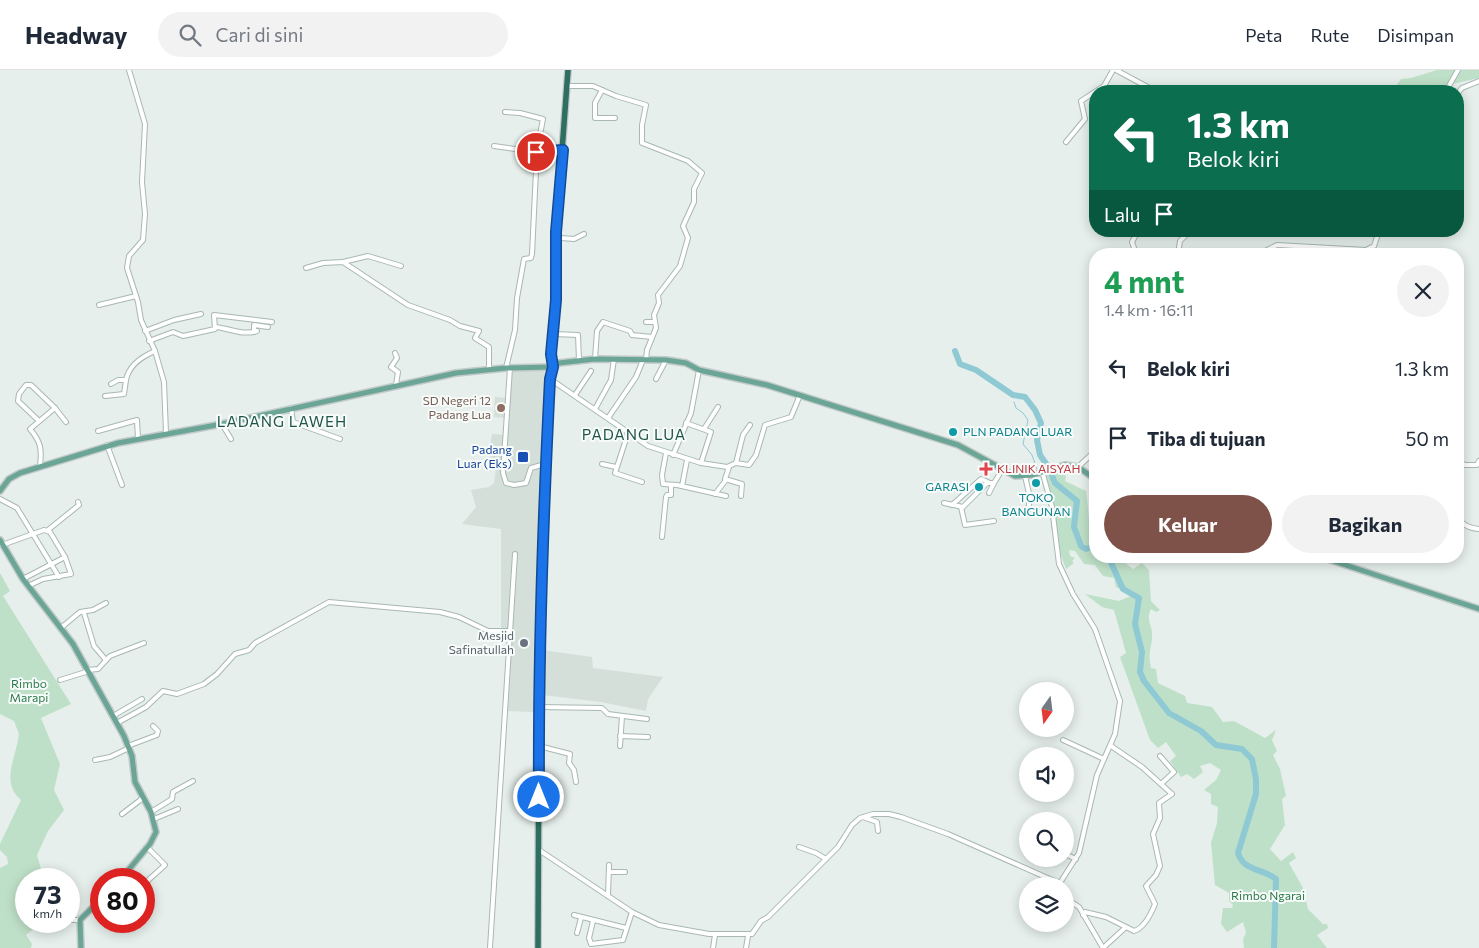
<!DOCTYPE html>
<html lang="id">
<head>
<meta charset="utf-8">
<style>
  body { margin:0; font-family:Commissioner,sans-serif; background:#f2f2f3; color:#1f2937; height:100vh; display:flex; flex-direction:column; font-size:19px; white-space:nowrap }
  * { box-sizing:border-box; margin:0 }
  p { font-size:16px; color:#747a83 }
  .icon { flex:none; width:28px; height:28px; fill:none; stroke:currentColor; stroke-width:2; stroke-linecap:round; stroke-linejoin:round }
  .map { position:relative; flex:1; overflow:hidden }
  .sheet { position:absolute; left:1089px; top:178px; width:375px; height:315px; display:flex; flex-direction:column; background:#fff; border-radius:20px; box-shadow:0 2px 12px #0003 }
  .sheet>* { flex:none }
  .banner { position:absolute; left:1089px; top:15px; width:375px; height:152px; border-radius:20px; box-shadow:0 2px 12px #0003; background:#0b6e4f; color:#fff; overflow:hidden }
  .needle { width:32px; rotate:194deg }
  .fabs { position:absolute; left:1019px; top:612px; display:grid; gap:10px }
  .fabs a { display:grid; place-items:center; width:55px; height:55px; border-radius:50%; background:#fff; box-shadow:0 2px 12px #0003; font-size:25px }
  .speed { position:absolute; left:15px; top:798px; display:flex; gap:10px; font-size:25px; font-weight:700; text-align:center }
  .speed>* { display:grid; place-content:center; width:65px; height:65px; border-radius:50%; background:#fff; box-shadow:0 2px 12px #0003; line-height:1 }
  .speed small { font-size:12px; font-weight:400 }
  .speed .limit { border:8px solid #d22; background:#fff; color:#111 }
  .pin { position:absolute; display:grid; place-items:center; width:42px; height:42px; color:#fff; margin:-21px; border:2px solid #fff; border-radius:50%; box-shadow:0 1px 5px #0007 }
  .me { position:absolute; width:55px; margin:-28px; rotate:0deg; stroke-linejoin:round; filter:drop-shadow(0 0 4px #0008) }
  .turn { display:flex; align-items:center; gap:18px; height:105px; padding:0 15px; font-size:22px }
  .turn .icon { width:65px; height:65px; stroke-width:2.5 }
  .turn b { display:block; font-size:35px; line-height:42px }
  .then { display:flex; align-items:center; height:48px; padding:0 15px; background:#0003; gap:10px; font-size:19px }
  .round { display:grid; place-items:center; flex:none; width:52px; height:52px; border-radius:26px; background:#f2f2f3 }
  .head { display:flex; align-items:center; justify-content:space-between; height:85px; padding:0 15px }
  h1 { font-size:30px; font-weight:700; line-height:38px; color:#1e9e55 }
  .primary-button { display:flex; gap:10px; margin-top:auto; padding:10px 15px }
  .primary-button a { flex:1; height:58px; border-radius:30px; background:#7f5249; color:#fff; font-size:20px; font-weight:700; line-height:58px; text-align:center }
  .primary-button a+a { background:#f2f2f3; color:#1f2937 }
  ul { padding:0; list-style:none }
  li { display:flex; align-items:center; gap:15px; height:70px; padding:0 15px }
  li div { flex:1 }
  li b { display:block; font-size:19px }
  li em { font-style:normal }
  header { display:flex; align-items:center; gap:30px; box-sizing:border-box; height:70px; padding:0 25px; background:#fff; border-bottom:1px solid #e0e1e3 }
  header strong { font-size:24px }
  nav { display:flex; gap:28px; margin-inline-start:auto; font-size:18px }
  .search { width:350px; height:45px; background:#f2f2f3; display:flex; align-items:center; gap:12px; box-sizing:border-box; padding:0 18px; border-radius:28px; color:#747a83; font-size:19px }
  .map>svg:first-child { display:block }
  .built { fill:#d4dfda }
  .green { fill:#bfe0c8 }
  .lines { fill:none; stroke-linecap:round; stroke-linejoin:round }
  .stream { stroke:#8ec9d4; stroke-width:1 }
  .river { stroke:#8ec9d4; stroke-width:6 }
  .minor-casing { stroke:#a8b8b2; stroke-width:6 }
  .major-casing { stroke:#c2cac8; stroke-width:8 }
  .highway-casing { stroke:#c2cac8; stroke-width:8 }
  .minor { stroke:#fff; stroke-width:4 }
  .major { stroke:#6aa596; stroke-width:5 }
  .highway { stroke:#2f6f62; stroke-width:5.5 }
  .route-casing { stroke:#114b97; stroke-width:12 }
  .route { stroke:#1a73e8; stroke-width:9 }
  .education-dot { fill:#8d6e63; stroke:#f7fbf9; stroke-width:2 }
  .culture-dot { fill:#0f9aa8; stroke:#f7fbf9; stroke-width:2 }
  .transit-dot { fill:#1a4fb4; stroke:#f7fbf9; stroke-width:2 }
  .health-dot { fill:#e0444e; stroke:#f7fbf9; stroke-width:2 }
  .worship-dot { fill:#6b7280; stroke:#f7fbf9; stroke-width:2 }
  .labels { text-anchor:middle; stroke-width:4; stroke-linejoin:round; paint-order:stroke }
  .education-label { font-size:12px; fill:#785e54; stroke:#f7fbf9; text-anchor:end }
  .culture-label { font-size:12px; fill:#0d838f; stroke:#f7fbf9; text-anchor:start }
  .transit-label { font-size:12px; fill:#164399; stroke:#f7fbf9; text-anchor:end }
  .health-label { font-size:12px; fill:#be3a42; stroke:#f7fbf9; text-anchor:start }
  .worship-label { font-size:12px; fill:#5b616d; stroke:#f7fbf9; text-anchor:end }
  .park-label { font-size:12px; fill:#2d7a4b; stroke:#f7fbf9 }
  .quarter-label { font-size:15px; letter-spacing:1px; fill:#1f5548; stroke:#f7fbf9 }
</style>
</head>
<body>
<header>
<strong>Headway</strong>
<div class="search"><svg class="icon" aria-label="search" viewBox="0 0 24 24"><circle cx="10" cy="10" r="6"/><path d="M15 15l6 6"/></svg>Cari di sini</div>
<nav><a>Peta</a><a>Rute</a><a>Disimpan</a></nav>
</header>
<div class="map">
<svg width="1479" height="878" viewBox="0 0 1479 878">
  <rect width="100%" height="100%" fill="#e6efeb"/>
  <g class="built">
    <polygon points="539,300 544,301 547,306 534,642 505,641 508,563 501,562 501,459 462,454 476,437 471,420 489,417 494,413 497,391 487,383 490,377 492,364 505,365 506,348 494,347 495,327 508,328 510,304 512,301"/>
    <polygon points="542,580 592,587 593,598 663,607 648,629 646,641 601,632 542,625"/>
  </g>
  <g class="green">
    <polygon points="1437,0 1479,0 1479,8 1434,18 1400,21 1397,15 1401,9 1411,8"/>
    <path d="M1067 394 1062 404 1066 406 1065 411 1086 421 1089 447 1095 451V486H1130L1124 492 1133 499 1142 493 1149 500 1151 531 1160 540 1156 542 1151 539C1146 549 1151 553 1152 562 1153 577 1147 580 1151 598L1156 599 1158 613 1185 626 1187 633 1212 637 1223 652 1234 651 1265 668 1276 660 1272 670 1277 681 1273 685 1280 699 1286 726 1282 729 1285 755 1270 779 1281 791 1293 782 1296 788 1289 793 1303 818 1308 839 1323 854H1327L1328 858 1317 865 1327 878H1244L1243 869 1246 863 1243 852 1227 862 1221 854 1223 838H1232L1233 835 1229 831V823L1215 815 1211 773 1217 753 1218 737 1211 734V724L1204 720 1216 710 1221 700 1210 693 1200 696 1203 702 1194 709 1187 704 1181 707 1170 691 1176 686 1166 672 1158 678 1150 670 1120 587 1126 583 1114 540 1102 537 1085 524 1119 531 1133 525 1116 517 1114 508 1103 506 1095 495 1084 494 1075 481 1069 480 1070 486 1075 488 1072 491 1074 493 1066 499 1051 458 1050 437 1042 405Z"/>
    <path d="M0 503 10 521 3 526 71 634 41 648 60 694 54 720 64 740 48 761 37 785 41 799 48 809H26V851H38L37 856 26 865 32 874 31 878H0V798L8 794 7 787 0 780V774L21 730C0 712 16 689 19 664L14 651 0 644Z"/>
  </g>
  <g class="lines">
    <polyline class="stream" points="1014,332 1016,338 1023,343 1028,350 1023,374 1032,385 1037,399"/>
    <g class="river">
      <polyline points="955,281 960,294 976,300 1013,325 1025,327 1035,340 1041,353 1037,370 1040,385 1049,398 1055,413 1077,431 1074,457 1081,476 1086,479 1095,476"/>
      <path d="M1108 486 1123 519 1139 528 1135 554 1142 582 1140 602 1144 611 1169 643 1201 661 1216 675 1242 679 1252 689 1256 709V724L1238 783C1243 801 1264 799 1276 809L1274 878"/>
    </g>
    <g class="minor-casing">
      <g id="minor">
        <polyline points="129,0 145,54 142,112 145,144 143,170 129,186 127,198 138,232 141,250 155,281 164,312 166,363"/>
        <polyline points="1116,0 1155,21"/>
        <polyline points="568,16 593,16 616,26 646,35 642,55 642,73 688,91 702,103 694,119 694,132 683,156 688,168 680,196 658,225 659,233 654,245 656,258 647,280 646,290"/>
        <polyline points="602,20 595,33 595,48 615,48"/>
        <polyline points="1446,21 1458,0"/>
        <polyline points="1458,23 1462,18 1479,11"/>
        <polyline points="505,42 520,43 543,49 537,80 532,184 531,188 524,189 517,228 515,260 506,298"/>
        <polyline points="1066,72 1085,49 1081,31 1104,16 1113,0"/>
        <polyline points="494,76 537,82"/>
        <polyline points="537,80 563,81"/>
        <polyline points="556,162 561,168 574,169 584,164"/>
        <polyline points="1136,184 1132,172 1138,161"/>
        <polyline points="1178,184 1180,171 1190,161"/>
        <polyline points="1259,184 1277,175 1366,180"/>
        <polyline points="1365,184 1366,180 1374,176 1379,161"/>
        <polyline points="343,192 368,186 401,196"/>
        <polyline points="306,198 323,193 343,192 408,235 450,250 460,256 479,261 475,268 489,277 489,299"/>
        <polyline points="99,235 136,226"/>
        <polyline points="646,252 655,252"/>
        <path d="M215 257C229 258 242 266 257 261"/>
        <polyline points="145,261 174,250 201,244"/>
        <polyline points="254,262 254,255 268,257"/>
        <polyline points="554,264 578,265 579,290"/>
        <polyline points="149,271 173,262 183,266 215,259 214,245 272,252"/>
        <polyline points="395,283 397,288 391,297 398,302 396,315"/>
        <polyline points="595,289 597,261 603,252 630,261 632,265 652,267"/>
        <polyline points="510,298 503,403 506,413 514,415 526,413 531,398 545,394"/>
        <polyline points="550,309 648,376 701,393 727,397 736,393 749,395 756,385 765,355 791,347 800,325"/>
        <polyline points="656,309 666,290"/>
        <path d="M111 314 118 310H126C129 295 141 287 155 281"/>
        <polyline points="575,325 591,301"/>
        <polyline points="105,326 124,324 126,310"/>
        <polyline points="291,338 293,352 340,369"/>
        <polyline points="595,339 611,310 614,289"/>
        <polyline points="608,348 636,307 643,290"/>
        <polyline points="39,351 18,331 19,324 26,315 31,315 55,338 66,352"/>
        <polyline points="686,353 711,362 701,393"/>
        <polyline points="222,354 231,369"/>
        <polyline points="704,359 718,337"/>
        <polyline points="98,361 137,350 138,369"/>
        <polyline points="628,363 615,403 642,412"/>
        <polyline points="107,375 122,415"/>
        <polyline points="666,383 662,405 663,414 677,415 726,426"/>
        <polyline points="673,385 691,343 699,300"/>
        <polyline points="1458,391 1465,395 1477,395 1479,391"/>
        <polyline points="736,393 743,365 750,355"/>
        <polyline points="602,394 616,397"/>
        <path d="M40 396C42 379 41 372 30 359L55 338"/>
        <polyline points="729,397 725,409 742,414 741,426"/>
        <polyline points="1078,397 1095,381"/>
        <polyline points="1042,401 1052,437 1059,494 1073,524 1095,559 1120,631 1115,664 1097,705 1079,783 1058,816"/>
        <polyline points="1025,406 1030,428 1028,440"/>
        <polyline points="682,416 687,390"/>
        <polyline points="989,423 994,413"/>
        <polyline points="715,424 726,410"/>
        <polyline points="0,429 17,438 59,507"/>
        <polyline points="944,433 963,437 987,413 994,413 1002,400"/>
        <polyline points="952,435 981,409 988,412"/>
        <polyline points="961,437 965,455 994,451"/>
        <path d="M1458 446C1461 455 1469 458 1479 459"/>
        <polyline points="48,460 79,435 78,432"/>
        <polyline points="662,467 666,427 667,425 671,425 671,415"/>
        <polyline points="2,475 44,460 50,462 65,487 71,504 43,509 28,516"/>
        <polyline points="23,509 65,487"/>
        <polyline points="84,543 94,576 105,589"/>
        <polyline points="62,557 80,542 93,540 106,533"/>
        <polyline points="88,600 98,599 110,586 144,573"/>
        <polyline points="60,610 89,601"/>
        <polyline points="539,637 602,638 608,644 647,649"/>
        <polyline points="113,646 142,629"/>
        <polyline points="117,653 146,637 163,621 177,624 204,614 217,604 235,584 249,580 255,573 329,532 440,542 459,547 488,561 510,561"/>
        <polyline points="620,666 648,667"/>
        <polyline points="1063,670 1104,689"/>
        <polyline points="128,676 157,665 158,661 153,656"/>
        <polyline points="539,676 570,684 569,693 574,700 576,712"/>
        <polyline points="620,676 622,646"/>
        <polyline points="1160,686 1174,702 1161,714"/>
        <polyline points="95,690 110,687 129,678"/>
        <polyline points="151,742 172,729 173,722 193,711"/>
        <polyline points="122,744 143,728"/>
        <polyline points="863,747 877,752 878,761"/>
        <polyline points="154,749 178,739"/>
        <polyline points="799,777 816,783 826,789"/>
        <polyline points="539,780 632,842 659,855 709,864 752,864 761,851 768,847 838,777 852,755 860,748 873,744 889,744 901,747 948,764 1059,813"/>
        <polyline points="1065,784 1076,789"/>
        <polyline points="609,802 625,802"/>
        <polyline points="144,814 165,795 147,777"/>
        <polyline points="608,826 609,795"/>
        <polyline points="1065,828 1079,837 1103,878"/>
        <polyline points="144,839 148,843"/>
        <polyline points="574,845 626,858"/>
        <polyline points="1083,845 1085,842 1106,847 1126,857"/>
        <polyline points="69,850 80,850"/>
        <polyline points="57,851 58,851"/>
        <polyline points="593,851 589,868 591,874 623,870 632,842"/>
        <polyline points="577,863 581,848"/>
        <polyline points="490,878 515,484"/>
        <polyline points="713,878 715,865"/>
        <polyline points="746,878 748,866"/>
        <path d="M1103 878 1126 857 1134 861C1144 858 1151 844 1155 834L1146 816 1156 805 1160 796 1153 764 1160 748 1159 733 1172 724 1142 697 1111 676"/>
      </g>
    </g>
    <g class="major-casing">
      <g id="major">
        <polyline points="0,421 9,409 20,403 118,373 222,354 456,303 506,298 553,297 559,293 595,289 666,290 686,293 699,300 767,315 958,375 1015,406 1032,405 1065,395 1078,397 1095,409"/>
        <polyline points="0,470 23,509 73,574 124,666 132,686 135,712 151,742 156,762 150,774 121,809"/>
        <polyline points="1318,486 1479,539"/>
        <polyline points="81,878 80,850 101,829"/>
      </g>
    </g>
    <g class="highway-casing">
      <polyline id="highway" points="538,878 539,637 550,309 553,297 551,284 556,213 556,162 568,0"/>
    </g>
    <use href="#minor" class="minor"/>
    <use href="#major" class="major"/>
    <use href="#highway" class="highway"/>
  </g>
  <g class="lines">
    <g class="route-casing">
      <path id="route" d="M536 82 563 80 556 162V230L551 284 553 297 550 309C543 448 538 588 539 727"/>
    </g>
    <use href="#route" class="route"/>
  </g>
  <circle class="education-dot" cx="501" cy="338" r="5"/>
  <g class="culture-dot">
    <circle cx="953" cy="362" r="5"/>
    <circle cx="1036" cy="413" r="5"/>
    <circle cx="979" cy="417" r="5"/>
  </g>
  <rect class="transit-dot" x="517" y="381" width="12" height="12" rx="2.5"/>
  <path class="health-dot" d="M983.5 391.5h5v5h5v5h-5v5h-5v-5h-5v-5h5z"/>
  <circle class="worship-dot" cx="524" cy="573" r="5"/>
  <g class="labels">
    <g class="education-label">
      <text x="491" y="335">SD Negeri 12<tspan x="491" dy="14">Padang Lua</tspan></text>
    </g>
    <g class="culture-label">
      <text x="963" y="366">PLN PADANG LUAR</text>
      <text x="969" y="421" text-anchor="end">GARASI</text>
      <text x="1036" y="432" text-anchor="middle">TOKO<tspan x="1036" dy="14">BANGUNAN</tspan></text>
    </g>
    <g class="transit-label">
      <text x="512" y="384">Padang<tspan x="512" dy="14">Luar (Eks)</tspan></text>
    </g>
    <g class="health-label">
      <text x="997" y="403">KLINIK AISYAH</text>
    </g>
    <g class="worship-label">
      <text x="514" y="570">Mesjid<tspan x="514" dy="14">Safinatullah</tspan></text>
    </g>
    <g class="park-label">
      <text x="29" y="618">Rimbo<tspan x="29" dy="14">Marapi</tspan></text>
      <text x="1268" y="830">Rimbo Ngarai</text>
    </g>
    <g class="quarter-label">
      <text x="282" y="357">LADANG LAWEH</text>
      <text x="634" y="370">PADANG LUA</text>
    </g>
  </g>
</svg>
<div class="fabs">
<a><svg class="needle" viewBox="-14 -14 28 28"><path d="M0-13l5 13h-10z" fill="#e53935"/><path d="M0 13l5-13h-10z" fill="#747a83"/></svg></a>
<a><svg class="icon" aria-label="sound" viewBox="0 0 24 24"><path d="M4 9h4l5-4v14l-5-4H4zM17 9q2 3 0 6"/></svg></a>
<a><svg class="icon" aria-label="search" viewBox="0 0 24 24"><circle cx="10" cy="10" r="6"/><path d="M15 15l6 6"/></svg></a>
<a><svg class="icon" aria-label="layers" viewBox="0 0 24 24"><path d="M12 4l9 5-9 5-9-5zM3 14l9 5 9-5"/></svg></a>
</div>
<div class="speed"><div>73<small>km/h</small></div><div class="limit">80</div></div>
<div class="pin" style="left:536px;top:82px;background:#d93025"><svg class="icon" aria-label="arrive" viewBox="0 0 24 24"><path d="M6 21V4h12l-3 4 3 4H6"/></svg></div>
<svg class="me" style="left:539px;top:727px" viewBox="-20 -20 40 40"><circle r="17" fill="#1a73e8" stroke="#fff" stroke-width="3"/><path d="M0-11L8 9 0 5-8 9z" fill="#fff"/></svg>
<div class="banner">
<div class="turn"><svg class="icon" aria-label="left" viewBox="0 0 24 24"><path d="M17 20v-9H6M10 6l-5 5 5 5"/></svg><div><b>1.3 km</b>Belok kiri</div></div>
<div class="then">Lalu<svg class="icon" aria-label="arrive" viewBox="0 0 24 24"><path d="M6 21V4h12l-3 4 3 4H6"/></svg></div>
</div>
<section class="sheet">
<div class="head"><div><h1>4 mnt</h1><p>1.4 km · 16:11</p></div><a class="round"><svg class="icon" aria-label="close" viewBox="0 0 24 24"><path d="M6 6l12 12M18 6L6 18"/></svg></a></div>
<ul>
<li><svg class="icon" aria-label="left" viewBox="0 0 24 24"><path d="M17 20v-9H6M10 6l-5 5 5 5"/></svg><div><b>Belok kiri</b></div><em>1.3 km</em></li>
<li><svg class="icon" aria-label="arrive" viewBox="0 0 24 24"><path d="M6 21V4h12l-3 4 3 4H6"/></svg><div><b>Tiba di tujuan</b></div><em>50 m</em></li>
</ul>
<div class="primary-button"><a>Keluar</a><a>Bagikan</a></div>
</section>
</div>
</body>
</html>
